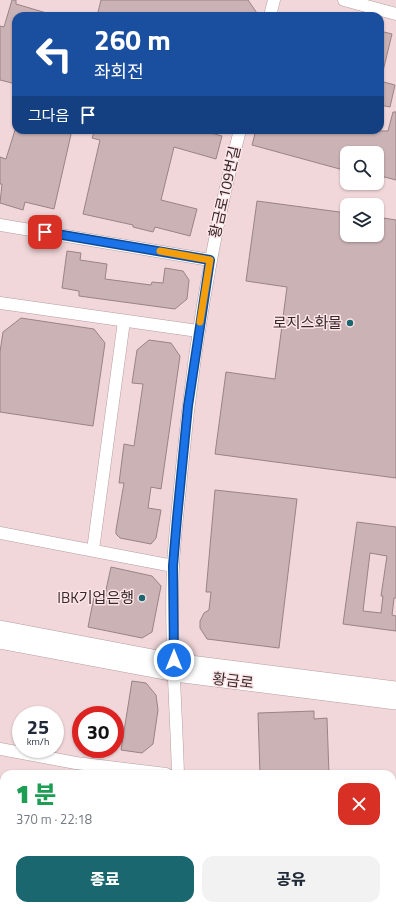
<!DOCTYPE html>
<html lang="ko">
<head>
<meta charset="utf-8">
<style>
  body { margin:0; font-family:"Titillium Web","Noto Sans KR",sans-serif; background:#f2f2f3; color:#1f2937; height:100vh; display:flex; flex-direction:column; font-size:15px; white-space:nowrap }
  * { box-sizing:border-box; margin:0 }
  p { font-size:13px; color:#747a83 }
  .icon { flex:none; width:22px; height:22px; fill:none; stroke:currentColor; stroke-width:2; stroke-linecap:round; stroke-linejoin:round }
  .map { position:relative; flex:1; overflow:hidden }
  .side { position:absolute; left:0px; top:770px; width:396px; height:140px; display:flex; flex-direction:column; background:#fff; border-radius:12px 12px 0 0; box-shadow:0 1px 3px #0004 }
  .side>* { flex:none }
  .hud { position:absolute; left:12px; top:12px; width:372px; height:122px; border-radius:12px; box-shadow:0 1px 3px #0004; background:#1a4fa0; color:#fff; overflow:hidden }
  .controls { position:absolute; left:340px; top:146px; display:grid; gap:8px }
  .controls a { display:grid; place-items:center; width:44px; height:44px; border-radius:8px; background:#fff; box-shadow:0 1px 3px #0004; font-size:20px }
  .speed { position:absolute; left:12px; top:706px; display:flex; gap:8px; font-size:20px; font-weight:700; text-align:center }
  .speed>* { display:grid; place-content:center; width:52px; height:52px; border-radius:50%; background:#fff; box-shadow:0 1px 3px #0004; line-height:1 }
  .speed small { font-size:10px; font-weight:400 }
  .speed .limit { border:6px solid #d22; background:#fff; color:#111 }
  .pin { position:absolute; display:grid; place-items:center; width:34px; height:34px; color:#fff; margin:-17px; border-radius:8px; box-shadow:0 2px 6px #0006 }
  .me { position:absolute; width:44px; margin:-22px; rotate:0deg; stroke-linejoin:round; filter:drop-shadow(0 0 3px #0008) }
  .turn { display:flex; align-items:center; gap:14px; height:84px; padding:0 16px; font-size:18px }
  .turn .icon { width:52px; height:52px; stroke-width:2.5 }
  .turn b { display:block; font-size:28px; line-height:34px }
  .then { display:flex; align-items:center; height:38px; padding:0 16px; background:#0003; gap:8px; font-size:15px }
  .round { display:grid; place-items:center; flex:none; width:42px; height:42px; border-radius:12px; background:#f2f2f3 }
  .summary { display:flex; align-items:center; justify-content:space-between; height:68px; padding:0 16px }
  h1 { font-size:24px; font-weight:800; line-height:30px; color:#1e9e55 }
  .cta { display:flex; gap:8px; margin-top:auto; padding:8px 16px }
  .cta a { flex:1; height:46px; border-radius:12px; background:#1b676f; color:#fff; font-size:16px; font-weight:800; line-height:46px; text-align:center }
  .cta a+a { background:#f2f2f3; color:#1f2937 }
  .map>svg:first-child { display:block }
  .building { fill:#cab2b5; stroke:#9a8385; fill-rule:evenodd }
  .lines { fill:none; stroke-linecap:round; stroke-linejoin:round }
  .minor-casing { stroke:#b59da0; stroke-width:13 }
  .tertiary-casing { stroke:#b59da0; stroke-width:16 }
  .minor { stroke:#fff; stroke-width:12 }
  .tertiary { stroke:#fff; stroke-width:15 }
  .route-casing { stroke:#114b97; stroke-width:10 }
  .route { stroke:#1a73e8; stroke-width:7 }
  .slow { stroke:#f59e0b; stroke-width:7 }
  .poi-dot { fill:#1b676f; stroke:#fee4e7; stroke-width:1.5 }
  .labels { text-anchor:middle; stroke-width:3; stroke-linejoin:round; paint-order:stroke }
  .street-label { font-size:15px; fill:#33292b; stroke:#fee4e7 }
  .poi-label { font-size:15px; fill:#33292b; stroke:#fee4e7; text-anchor:end }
</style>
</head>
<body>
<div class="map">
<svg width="396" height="910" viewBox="0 0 396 910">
  <rect width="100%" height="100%" fill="#f1d7da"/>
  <g class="building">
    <polygon points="12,0 16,0 16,4 50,14 50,16 16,16 16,84 0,80 0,26 4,27"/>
    <polygon points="101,0 248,0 259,16 97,16"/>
    <polygon points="380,31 392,34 383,71 380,71"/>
    <polygon points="380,81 395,85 390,107 380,105"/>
    <polygon points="393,112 396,112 396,180 377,175 382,153 347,153 347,171 252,145 256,130 388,131"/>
    <polygon points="15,130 72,130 54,209 25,202 23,210 0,203 2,184 0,184 0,157 6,159"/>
    <polygon points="95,130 200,130 222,136 216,159 174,147 161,200 197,209 190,236 155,227 153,232 133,227 133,225 83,214 100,140 92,138"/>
    <polygon points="257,201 347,213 347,235 377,235 377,217 396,220 396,478 215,454 226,372 275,379 287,287 246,281"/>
    <polygon points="67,251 81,253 80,260 107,264 105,279 151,285 152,282 163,283 165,268 183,271 189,280 187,299 175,309 79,296 79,291 62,288"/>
    <polygon points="21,318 94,329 105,343 93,426 0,412 0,352 3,332"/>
    <polygon points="149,340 171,343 180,356 161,489 151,487 148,508 161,510 156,538 151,544 120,538 116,534 116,530 124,483 119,483 124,444 134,446 143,384 132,383 137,350"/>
    <polygon points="215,490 297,499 279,648 207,639 200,628 200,621 204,613 209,610 211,592 206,592"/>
    <path d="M357 522 396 527V598H394L392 615 396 616V631L343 624ZM370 553 387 556 381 596H383L381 613 363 611Z"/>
    <polygon points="111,567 152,576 161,586 152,632 142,638 88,627 94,597 104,599"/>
    <polygon points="132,681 146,683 156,695 158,710 153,744 142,753 121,750"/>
    <polygon points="314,711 314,719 327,718 329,774 260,774 258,713"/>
  </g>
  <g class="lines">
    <g class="minor-casing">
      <g id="minor">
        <polyline points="344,0 396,14"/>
        <polyline points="270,16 274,0"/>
        <polyline points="0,225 210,260"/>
        <polyline points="0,303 198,331"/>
        <polyline points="0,533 173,566"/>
        <polyline points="93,550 124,321"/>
        <polyline points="0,749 76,763 166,774"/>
        <path d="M178 774C176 705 170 634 173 565 175 532 179 500 182 467 193 353 211 241 240 130"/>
        <polyline points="183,906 183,910"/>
      </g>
    </g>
    <g class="tertiary-casing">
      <g id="tertiary">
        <polyline points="0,628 174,661 396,689"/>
        <polyline points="0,641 175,674 396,702"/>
      </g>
    </g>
    <use href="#minor" class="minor"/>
    <use href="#tertiary" class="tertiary"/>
  </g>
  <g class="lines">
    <g class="route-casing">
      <polyline id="route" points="45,232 210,260 188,406 177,518 173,566 174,660"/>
    </g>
    <use href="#route" class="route"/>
    <polyline class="slow" points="160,251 210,260 200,322"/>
  </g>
  <g class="poi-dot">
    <circle cx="350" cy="323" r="4"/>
    <circle cx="142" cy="598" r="4"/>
  </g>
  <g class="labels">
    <g class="street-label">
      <text transform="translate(225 192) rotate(-77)" y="5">황금로109번길</text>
      <text transform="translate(233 681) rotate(7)" y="5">황금로</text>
    </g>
    <g class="poi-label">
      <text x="342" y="328">로지스화물</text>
      <text x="134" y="603">IBK기업은행</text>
    </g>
  </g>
</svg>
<div class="controls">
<a><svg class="icon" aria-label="search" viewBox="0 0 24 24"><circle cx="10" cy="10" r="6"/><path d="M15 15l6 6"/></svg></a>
<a><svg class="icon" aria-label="layers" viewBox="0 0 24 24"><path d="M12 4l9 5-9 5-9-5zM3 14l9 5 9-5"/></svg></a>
</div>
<div class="speed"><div>25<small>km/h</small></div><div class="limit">30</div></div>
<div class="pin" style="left:45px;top:232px;background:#d93025"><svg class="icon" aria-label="arrive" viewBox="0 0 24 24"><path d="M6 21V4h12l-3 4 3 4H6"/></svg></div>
<svg class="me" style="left:174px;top:660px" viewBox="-20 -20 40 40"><circle r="17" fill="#1a73e8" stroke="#fff" stroke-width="3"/><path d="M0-11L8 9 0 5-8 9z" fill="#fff"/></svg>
<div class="hud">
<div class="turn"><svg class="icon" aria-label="left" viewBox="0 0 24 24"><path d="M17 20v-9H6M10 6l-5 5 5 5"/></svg><div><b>260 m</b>좌회전</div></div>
<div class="then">그다음<svg class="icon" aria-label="arrive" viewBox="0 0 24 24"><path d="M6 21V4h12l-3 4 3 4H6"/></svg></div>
</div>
<section class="side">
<div class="summary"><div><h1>1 분</h1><p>370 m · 22:18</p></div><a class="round" style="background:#d93025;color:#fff"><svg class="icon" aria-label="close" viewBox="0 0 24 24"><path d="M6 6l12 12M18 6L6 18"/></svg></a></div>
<div class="cta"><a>종료</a><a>공유</a></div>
</section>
</div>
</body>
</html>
